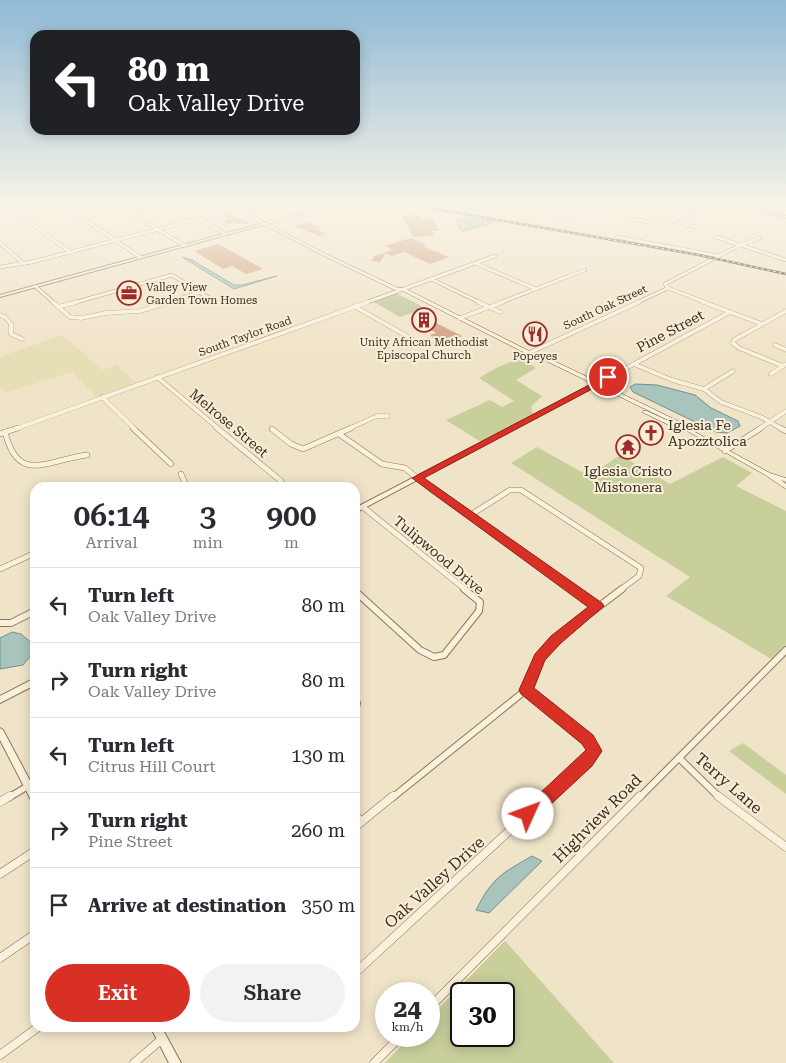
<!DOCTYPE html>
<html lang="en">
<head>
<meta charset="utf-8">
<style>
  body { margin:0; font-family:"Roboto Serif",serif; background:#f2f2f3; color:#2b2b33; height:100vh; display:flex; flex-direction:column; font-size:19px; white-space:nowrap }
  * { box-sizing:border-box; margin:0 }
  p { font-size:16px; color:#7c7c81 }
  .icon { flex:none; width:28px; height:28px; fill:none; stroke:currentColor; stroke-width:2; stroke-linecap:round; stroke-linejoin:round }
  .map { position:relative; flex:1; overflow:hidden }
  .sheet { position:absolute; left:30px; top:482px; width:330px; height:550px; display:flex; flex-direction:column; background:#fff; border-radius:15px; box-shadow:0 2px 12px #0003 }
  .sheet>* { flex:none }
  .guide { position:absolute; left:30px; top:30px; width:330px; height:105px; border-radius:15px; box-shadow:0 2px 12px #0003; background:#202124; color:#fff; overflow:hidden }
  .speed { position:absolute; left:375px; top:982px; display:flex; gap:10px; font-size:25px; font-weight:700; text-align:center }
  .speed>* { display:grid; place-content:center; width:65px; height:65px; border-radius:50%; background:#fff; box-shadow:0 2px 12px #0003; line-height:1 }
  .speed small { font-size:12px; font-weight:400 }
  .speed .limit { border:2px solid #111; border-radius:8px; background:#fff; color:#111 }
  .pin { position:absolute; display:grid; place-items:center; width:42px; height:42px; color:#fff; margin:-21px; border:2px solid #fff; border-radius:50%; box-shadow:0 1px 5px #0007 }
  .me { position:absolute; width:55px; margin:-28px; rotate:47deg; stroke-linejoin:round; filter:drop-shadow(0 0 4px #0008) }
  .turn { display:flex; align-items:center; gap:18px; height:105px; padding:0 15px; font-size:22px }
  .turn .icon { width:65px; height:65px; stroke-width:2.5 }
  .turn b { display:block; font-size:35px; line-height:42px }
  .eta { display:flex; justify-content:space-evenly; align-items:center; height:85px; text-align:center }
  .eta b { font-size:30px; font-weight:600; line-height:35px }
  .button { display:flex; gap:10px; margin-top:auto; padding:10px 15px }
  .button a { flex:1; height:58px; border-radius:30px; background:#d93025; color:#fff; font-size:20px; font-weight:600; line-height:58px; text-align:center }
  .button a+a { background:#f2f2f3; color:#2b2b33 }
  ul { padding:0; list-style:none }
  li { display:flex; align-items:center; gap:15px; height:75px; padding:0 15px; border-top:1px solid #e1e1e2 }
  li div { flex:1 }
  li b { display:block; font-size:19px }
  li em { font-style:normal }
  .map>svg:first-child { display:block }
  .farmland { fill:#e6deb5 }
  .green { fill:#c9cf9b; fill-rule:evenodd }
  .cemetery { fill:#bfc49a }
  .water { fill:#a9c4bc; stroke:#6f938a }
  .building { fill:#cf9f7d }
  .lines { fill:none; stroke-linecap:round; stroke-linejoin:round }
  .minor-far4-casing { stroke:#8d765c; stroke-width:4 }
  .minor-far3-casing { stroke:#8d765c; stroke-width:4.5 }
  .minor-far2-casing { stroke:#8d765c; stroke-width:6 }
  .minor-far1-casing { stroke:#8d765c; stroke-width:8 }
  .minor-casing { stroke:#8d765c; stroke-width:9 }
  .tertiary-casing { stroke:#8d765c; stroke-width:2 }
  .secondary-casing { stroke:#6f573f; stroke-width:1 }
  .minor-far4 { stroke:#faf1dc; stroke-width:3 }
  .minor-far3 { stroke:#faf1dc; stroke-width:4 }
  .minor-far2 { stroke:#faf1dc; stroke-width:5 }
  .minor-far1 { stroke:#faf1dc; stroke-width:6 }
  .minor { stroke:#faf1dc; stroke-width:8 }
  .tertiary { fill:#faf1dc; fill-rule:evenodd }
  .secondary { fill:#faf1dc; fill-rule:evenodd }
  .rail-casing { stroke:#3d2e20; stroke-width:2.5 }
  .rail { stroke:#f7eed8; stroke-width:1; stroke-dasharray:3; stroke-linecap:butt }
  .route { fill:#d93025; stroke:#8d1f18 }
  .labels { text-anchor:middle; stroke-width:4; stroke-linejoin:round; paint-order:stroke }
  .far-poi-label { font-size:11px; fill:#3d2e20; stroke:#f7eed8 }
  .far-street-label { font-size:11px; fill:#3d2e20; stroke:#f7eed8 }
  .street-label { font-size:14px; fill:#3d2e20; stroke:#f7eed8 }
  .poi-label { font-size:14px; fill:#3d2e20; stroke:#f7eed8; text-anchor:start }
  .near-street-label { font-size:16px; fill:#3d2e20; stroke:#f7eed8 }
</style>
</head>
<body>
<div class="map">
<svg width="786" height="1063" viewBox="0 0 786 1063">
  <rect width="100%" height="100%" fill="#f0e4c8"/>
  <polygon class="farmland" points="62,335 102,370 116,365 136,383 96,397 72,372 5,393 0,389 0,357"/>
  <g class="green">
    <polygon points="523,357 536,368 516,380 542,396 531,407 533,414 481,442 446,420 490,400 502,407 514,401 479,378 496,368"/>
    <polygon points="537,447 589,476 620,455 670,484 723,457 752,473 736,486 786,511 786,644 771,659 666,596 690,577 511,463"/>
    <polygon points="743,743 786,775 786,794 729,751"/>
    <path d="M505 941 614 1063H385L411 1036H429V1018ZM461 994H504V1036H461Z"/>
  </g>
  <polygon class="cemetery" points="396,293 425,308 400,317 372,301"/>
  <g class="water">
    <polygon points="465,218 493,221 490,224 463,231 459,228 457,220"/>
    <polygon points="182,257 192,260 234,285 242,285 277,276 234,289"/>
    <polygon points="635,384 657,385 695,395 711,408 738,421 740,426 727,433 716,432 633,392 630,387"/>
    <polygon points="12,632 21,634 33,644 33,653 23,665 0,669 0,638"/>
    <path d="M532 856 542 861 489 913 476 910C493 877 501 874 532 856Z"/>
  </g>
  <g class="building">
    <polygon points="231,214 249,224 223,223 227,217 224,216"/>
    <polygon points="419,214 422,220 432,219 439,231 432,231 434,236 413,237 402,216"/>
    <polygon points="308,222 321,228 316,229 326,234 319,236 294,226"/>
    <polygon points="411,238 427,245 423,246 449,257 430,264 404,252 392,256 386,253 380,262 371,261 375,256 393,250 384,246"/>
    <polygon points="218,244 249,261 263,269 246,274 232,266 223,269 194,251"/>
    <polygon points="429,313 437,317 430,320 462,336 455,339 450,337 440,341 430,335 436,333 428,328 432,327 416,318"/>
  </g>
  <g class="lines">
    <g class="minor-far4-casing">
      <g id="minor-far4">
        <polyline points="4,204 70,252"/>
        <polyline points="61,204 140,257"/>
        <polyline points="486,204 507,208 527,204"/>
        <polyline points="526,204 566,216 601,204"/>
        <polyline points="176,206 224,233"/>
        <polyline points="136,216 185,246"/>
        <polyline points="628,218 659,224 711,204"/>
        <polyline points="672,220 695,227"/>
        <polyline points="617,237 719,256"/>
        <polyline points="716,237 786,260"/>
        <polyline points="0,243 24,264"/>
        <polyline points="477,264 536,289"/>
        <polyline points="0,267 32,262 236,209"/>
        <polyline points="431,279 481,303"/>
        <polyline points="35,286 54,303"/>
        <polyline points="668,288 665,284 738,246 759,238"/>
        <polyline points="668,288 707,303"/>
        <polyline points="73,303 172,275 214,301"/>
        <polyline points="166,303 201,292"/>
        <polyline points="365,303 495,256"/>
        <polyline points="499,303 585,270"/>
        <polyline points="636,303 668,288"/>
      </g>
    </g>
    <g class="minor-far3-casing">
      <g id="minor-far3">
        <polyline points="53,302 70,317 81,318 106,313 140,311 170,302"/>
        <polyline points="478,302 500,312"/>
        <polyline points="703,302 762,324"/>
        <polyline points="354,306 417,342"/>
        <polyline points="58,307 77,302"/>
        <polyline points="786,311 734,340 733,343 739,348 783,366 786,364"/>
        <polyline points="0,315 5,317 11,324 11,334 22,339"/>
        <polyline points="460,318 503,302"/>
        <polyline points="775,345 786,350"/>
        <polyline points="529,353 639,302"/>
        <polyline points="634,364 672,380 704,389 721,402 761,417 782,429"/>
        <polyline points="771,374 783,366"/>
        <polyline points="157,377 219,429"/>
        <polyline points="597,384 730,312"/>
        <polyline points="704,389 733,371"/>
        <polyline points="102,397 135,429"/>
        <polyline points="15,429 368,302"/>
        <polyline points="348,429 377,416 388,416"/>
        <polyline points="759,429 786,411"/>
      </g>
    </g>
    <g class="minor-far2-casing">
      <g id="minor-far2">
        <polyline points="133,428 171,464"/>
        <polyline points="217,428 281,481 282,488"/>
        <polyline points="780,428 786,431"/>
        <polyline points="272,429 291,444 303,449 351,428"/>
        <path d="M5 432C18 485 47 460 87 455"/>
        <polyline points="0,434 18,428"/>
        <polyline points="339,434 382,464 405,468 432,490 573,590"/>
        <polyline points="725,451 761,428"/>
        <polyline points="180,488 185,483 181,474"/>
        <polyline points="363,507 466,590"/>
        <polyline points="469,516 510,490 521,490 641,568 639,576 620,590"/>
        <polyline points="0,569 35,553"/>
      </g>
    </g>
    <g class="minor-far1-casing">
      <g id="minor-far1">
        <polyline points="572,589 597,607"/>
        <polyline points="355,591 420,650 434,657 444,655 479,611 480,602 464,589"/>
        <polyline points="0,623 11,623 35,611"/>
        <polyline points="526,690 588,739 594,751 586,761 546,798"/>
        <polyline points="355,700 357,703 355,711"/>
        <polyline points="679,758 720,798"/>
        <polyline points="8,798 28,786"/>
        <polyline points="392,798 526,690 540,657 556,639 622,589"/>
        <polyline points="639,798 786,650"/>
      </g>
    </g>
    <g class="minor-casing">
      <g id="minor">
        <polyline points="718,796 786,847"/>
        <polyline points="0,802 10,796"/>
        <polyline points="355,815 361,822"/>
        <polyline points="355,827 393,796"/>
        <polyline points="0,874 35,851"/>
        <polyline points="0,958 35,934"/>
        <polyline points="355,973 547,796"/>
        <polyline points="429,1008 640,796"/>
        <polyline points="0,1055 37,1028"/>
        <polyline points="134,1063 162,1039"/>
        <polyline points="374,1063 401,1036"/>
      </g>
    </g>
    <g class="tertiary-casing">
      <g id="tertiary">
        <polygon points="739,204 745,204 786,216 786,218"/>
        <polygon points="267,222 270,223 0,297 0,295"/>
        <polygon points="595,383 599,383 599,384 355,513 355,508"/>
        <polygon points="35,678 35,685 0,703 0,696"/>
        <polygon points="0,728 3,730 35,790 35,803 32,802 0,740"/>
        <polygon points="151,1028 162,1028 181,1063 169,1063"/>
      </g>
    </g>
    <g class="secondary-casing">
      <polygon id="secondary" points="224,204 229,204 266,223 267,222 332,204 338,204 268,224 324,253 398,288 404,288 531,352 544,356 678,421 695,432 770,473 786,478 786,482 781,480 786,484 786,489 768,477 767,476 682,428 679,430 677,429 642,412 643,411 647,411 675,424 674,423 540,358 527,354 401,290 395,290 322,255"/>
    </g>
    <use href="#minor-far4" class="minor-far4"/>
    <use href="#minor-far3" class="minor-far3"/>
    <use href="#minor-far2" class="minor-far2"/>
    <use href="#minor-far1" class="minor-far1"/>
    <use href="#minor" class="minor"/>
    <use href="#tertiary" class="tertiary"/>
    <use href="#secondary" class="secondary"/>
    <g class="rail-casing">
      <polyline id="rail" points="407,204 699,255 786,274"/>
    </g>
    <use href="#rail" class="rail"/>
  </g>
  <linearGradient id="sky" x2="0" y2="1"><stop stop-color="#8fbad6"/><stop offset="0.58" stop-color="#f8f3e6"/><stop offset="1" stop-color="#f8f3e6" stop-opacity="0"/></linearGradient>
  <rect width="786" height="353" fill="url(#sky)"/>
  <polygon class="route" points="608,375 613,377 611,379 424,478 602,603 604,606 561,643 545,660 534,688 593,735 602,751 592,766 534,820 528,822 523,820 520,814 523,809 586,750 582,744 521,694 519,690 535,654 551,636 588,607 412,478"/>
  <defs>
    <g id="office-ring" transform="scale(1.25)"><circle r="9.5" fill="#f7eed8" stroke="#9e2a2b" stroke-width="1.5"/><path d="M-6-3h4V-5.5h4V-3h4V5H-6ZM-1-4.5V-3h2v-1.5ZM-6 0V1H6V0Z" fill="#9e2a2b"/></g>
    <g id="building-ring" transform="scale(1.25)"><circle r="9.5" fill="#f7eed8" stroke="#9e2a2b" stroke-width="1.5"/><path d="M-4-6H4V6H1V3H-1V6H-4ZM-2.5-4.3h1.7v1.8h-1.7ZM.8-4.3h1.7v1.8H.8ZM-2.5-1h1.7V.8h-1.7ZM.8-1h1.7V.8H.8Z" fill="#9e2a2b"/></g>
    <g id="restaurant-ring" transform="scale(1.25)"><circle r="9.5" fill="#f7eed8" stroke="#9e2a2b" stroke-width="1.5"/><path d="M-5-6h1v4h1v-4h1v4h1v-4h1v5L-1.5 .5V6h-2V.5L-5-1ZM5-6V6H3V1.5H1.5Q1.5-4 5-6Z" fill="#9e2a2b"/></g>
    <g id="church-ring" transform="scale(1.25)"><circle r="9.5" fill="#f7eed8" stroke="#9e2a2b" stroke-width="1.5"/><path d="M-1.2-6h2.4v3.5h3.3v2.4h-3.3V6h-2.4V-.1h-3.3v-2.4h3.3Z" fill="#9e2a2b"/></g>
    <g id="temple-ring" transform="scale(1.25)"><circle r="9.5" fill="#f7eed8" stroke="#9e2a2b" stroke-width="1.5"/><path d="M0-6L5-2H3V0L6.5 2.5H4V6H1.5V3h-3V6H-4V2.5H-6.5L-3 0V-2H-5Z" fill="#9e2a2b"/></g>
  </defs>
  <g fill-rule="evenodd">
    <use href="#office-ring" x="129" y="293"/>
    <use href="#building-ring" x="424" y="320"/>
    <use href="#restaurant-ring" x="535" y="334"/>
    <use href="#church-ring" x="651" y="433"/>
    <use href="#temple-ring" x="628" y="447"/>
  </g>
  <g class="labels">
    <g class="far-poi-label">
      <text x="146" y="291" text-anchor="start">Valley View<tspan x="146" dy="13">Garden Town Homes</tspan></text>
      <text x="424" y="346">Unity African Methodist<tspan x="424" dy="13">Episcopal Church</tspan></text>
      <text x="535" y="360">Popeyes</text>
    </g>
    <g class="far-street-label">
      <text transform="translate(605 307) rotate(-25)" y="4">South Oak Street</text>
      <text transform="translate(245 336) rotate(-20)" y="4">South Taylor Road</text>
    </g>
    <g class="street-label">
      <text transform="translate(670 331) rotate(-28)" y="5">Pine Street</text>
      <text transform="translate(229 423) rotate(40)" y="5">Melrose Street</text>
      <text transform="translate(439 555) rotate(40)" y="5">Tulipwood Drive</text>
    </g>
    <g class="poi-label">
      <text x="668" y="430">Iglesia Fe<tspan x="668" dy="16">Apozztolica</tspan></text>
      <text x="628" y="476" text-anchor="middle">Iglesia Cristo<tspan x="628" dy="16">Mistonera</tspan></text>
    </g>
    <g class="near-street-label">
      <text transform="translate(729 783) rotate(41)" y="6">Terry Lane</text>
      <text transform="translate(597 818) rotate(-45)" y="6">Highview Road</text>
      <text transform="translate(434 882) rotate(-42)" y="6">Oak Valley Drive</text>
    </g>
  </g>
</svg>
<div class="speed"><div>24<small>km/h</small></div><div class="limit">30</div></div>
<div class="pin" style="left:608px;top:377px;background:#d93025"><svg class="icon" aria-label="arrive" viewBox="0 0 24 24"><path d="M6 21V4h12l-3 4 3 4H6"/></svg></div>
<svg class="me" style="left:528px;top:814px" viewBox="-20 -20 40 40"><circle r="19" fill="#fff"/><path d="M0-13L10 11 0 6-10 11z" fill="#d93025"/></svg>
<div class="guide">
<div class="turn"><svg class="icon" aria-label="left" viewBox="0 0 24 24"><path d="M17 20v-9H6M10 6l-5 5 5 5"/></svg><div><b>80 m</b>Oak Valley Drive</div></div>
</div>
<section class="sheet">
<div class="eta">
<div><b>06:14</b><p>Arrival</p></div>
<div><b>3</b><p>min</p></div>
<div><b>900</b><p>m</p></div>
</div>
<ul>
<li><svg class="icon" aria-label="left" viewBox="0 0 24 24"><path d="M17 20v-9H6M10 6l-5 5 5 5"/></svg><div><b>Turn left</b><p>Oak Valley Drive</p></div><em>80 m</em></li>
<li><svg class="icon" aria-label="right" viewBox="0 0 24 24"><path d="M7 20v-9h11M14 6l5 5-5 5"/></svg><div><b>Turn right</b><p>Oak Valley Drive</p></div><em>80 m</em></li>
<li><svg class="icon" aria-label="left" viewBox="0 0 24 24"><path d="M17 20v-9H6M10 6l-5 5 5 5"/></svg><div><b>Turn left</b><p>Citrus Hill Court</p></div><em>130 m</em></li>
<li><svg class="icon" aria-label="right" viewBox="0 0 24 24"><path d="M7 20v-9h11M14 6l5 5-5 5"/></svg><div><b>Turn right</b><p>Pine Street</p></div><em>260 m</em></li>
<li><svg class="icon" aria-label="arrive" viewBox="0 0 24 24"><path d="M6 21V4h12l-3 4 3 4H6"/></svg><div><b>Arrive at destination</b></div><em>350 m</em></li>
</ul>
<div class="button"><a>Exit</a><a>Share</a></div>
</section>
</div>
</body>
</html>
